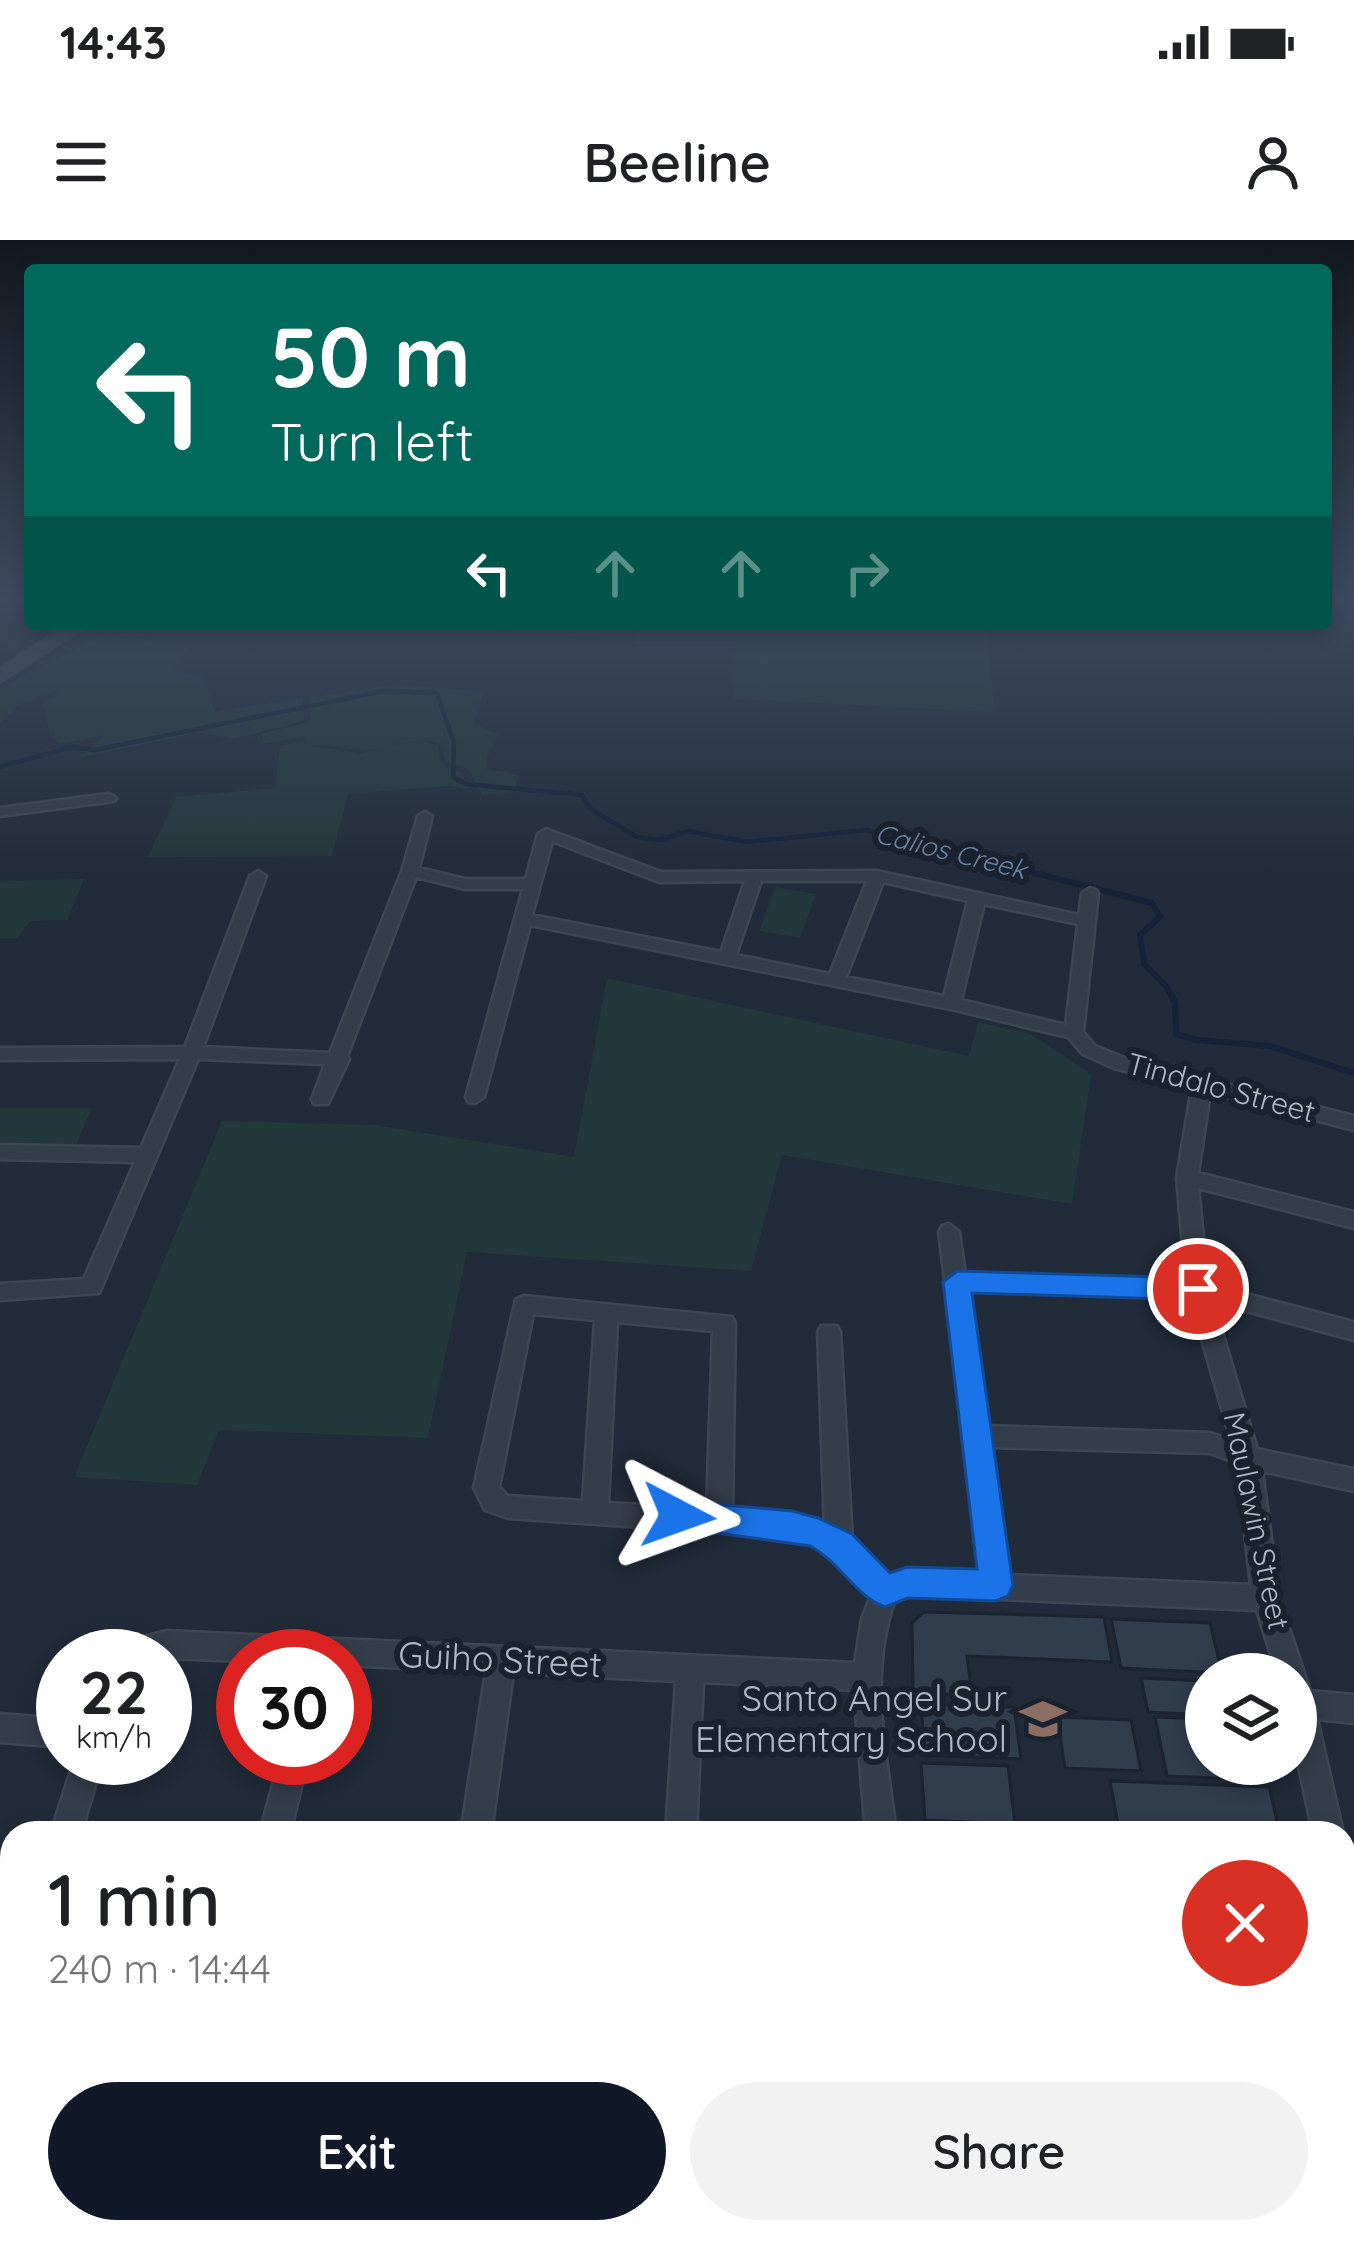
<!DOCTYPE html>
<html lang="en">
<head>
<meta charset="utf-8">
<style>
  body { margin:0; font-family:Quicksand,sans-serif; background:#f2f2f2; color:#202124; height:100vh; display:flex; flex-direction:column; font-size:45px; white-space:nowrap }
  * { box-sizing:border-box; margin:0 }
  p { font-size:39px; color:#757577 }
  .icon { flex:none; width:66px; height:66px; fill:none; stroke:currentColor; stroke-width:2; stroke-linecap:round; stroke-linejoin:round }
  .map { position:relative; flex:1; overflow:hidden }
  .sheet { position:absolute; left:0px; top:1581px; width:1356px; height:423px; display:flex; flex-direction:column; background:#fff; border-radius:36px 36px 0 0; box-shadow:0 6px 18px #0003 }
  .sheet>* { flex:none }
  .guide { position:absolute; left:24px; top:24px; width:1308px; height:366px; border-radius:12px; box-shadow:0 6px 18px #0003; background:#00695c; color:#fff; overflow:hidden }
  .tools { position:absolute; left:1185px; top:1413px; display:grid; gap:24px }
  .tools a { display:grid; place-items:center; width:132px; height:132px; border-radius:50%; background:#fff; box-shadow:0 6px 18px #0003; font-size:60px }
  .speed { position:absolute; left:36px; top:1389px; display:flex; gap:24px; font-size:60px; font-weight:700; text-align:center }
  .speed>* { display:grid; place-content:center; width:156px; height:156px; border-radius:50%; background:#fff; box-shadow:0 6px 18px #0003; line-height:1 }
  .speed small { font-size:30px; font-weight:400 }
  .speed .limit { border:18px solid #d22; background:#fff; color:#111 }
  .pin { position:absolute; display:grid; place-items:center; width:102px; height:102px; color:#fff; margin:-51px; border:6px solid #fff; border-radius:50%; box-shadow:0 3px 12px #0007 }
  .me { position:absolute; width:132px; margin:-66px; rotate:94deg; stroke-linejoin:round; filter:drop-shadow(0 0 9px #0008) }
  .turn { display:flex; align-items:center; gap:42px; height:252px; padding:0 48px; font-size:54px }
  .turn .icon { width:156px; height:156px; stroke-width:2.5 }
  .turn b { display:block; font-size:84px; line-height:102px }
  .lanes { display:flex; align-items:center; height:114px; padding:0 48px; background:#0003; justify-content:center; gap:60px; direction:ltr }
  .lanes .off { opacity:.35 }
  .round { display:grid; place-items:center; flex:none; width:126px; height:126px; border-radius:63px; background:#f2f2f2 }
  .head { display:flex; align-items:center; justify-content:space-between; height:204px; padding:0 48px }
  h1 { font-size:72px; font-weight:600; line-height:90px }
  .action { display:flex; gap:24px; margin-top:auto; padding:24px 48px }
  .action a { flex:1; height:138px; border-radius:72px; background:#111827; color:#fff; font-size:48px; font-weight:600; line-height:138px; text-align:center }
  .action a+a { background:#f2f2f2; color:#202124 }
  .status { display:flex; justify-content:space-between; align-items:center; height:84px; padding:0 60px; background:#fff; direction:ltr }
  .status svg { height:33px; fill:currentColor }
  header { display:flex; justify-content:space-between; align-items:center; height:156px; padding:0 48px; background:#fff; font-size:54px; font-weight:600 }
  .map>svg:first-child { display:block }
  .green { fill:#23383a }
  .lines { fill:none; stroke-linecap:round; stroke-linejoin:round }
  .stream-far1 { stroke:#142337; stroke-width:4.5 }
  .stream { stroke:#142337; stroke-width:6 }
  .building { fill:#303d4d; stroke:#1c2430; stroke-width:3 }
  .minor-casing { stroke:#3e4653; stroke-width:5 }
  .secondary-casing { stroke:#3e4653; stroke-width:4 }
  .minor { fill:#343d4a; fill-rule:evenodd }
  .secondary { fill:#424c5d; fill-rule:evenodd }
  .route { fill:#1a73e8; stroke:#114b97; stroke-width:3 }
  .labels { text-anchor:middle; stroke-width:12; stroke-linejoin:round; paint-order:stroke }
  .far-water-label { font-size:27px; font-style:italic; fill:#6783a6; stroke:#1a222e }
  .street-label { font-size:30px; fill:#afb8c6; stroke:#1a222e }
  .near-street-label { font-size:36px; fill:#afb8c6; stroke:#1a222e }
  .near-poi-label { font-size:36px; fill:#afb8c6; stroke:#1a222e; text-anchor:end }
</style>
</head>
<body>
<div class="status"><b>14:43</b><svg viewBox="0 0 49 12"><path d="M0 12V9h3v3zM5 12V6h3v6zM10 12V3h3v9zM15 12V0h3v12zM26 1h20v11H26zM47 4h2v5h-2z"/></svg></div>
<header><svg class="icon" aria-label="menu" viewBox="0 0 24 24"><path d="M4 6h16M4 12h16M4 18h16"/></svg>Beeline<svg class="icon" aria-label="person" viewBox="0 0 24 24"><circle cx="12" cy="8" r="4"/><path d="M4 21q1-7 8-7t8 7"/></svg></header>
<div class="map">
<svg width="1354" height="2002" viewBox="0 0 1354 2002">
  <rect width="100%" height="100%" fill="#212b39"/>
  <g class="green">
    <polygon points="367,384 602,384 600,396"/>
    <polygon points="639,384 986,384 995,472 732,459 736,404 634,404"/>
    <polygon points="102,395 192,405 172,430 204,438 215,472 302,458 304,481 233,499 199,492 79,518 104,495 61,504 50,496 43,464 59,451 20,464 0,483 0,448"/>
    <path d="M395 444 483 452 474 484 498 494 486 519 487 529 519 535 513 553 482 555 468 529 445 522 442 504C413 493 396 509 366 510 346 510 329 503 308 506L360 513 421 500 438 506 441 524 462 533 469 549 449 546 348 554 332 616 148 617 176 557 275 548 280 506 302 501 307 505 305 497 261 504 263 493 311 482 309 458Z"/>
    <polygon points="84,639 67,680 30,681 17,698 0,699 0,641"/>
    <polygon points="775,647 816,654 800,698 759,691"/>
    <polygon points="607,738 969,816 978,782 1031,794 1091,834 1072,964 782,915 751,1031 467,1012 428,1198 219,1190 197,1245 74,1237 222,881 376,885 574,917"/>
    <polygon points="0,868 92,868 75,907 0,906"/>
  </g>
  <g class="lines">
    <polyline class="stream-far1" points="0,527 71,507 95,510 383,451 437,453 454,503 453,537 466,544 582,555 591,569 637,597 660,600 688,591 747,602 867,590 987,621"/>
    <polyline class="stream" points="975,618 1152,663 1160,677 1140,695 1144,724 1167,747 1175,762 1176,794 1197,800 1270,806 1354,833"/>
  </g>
  <g class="building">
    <polygon points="924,1372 1104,1377 1112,1422 967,1416 972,1455 913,1453 912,1383"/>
    <polygon points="1111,1379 1210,1383 1222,1433 1121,1428"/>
    <polygon points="1141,1438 1206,1441 1206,1475 1148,1472"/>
    <polygon points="921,1464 1014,1467 1021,1519 925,1515"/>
    <polygon points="1057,1477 1131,1480 1141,1531 1065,1528"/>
    <polygon points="1155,1477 1206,1479 1206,1524 1258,1524 1262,1540 1167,1536"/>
    <polygon points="921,1523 1008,1526 1015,1584 925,1580"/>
    <polygon points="1110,1541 1269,1547 1280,1593 1119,1589"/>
  </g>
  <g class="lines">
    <g class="minor-casing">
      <g id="minor">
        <polygon points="109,554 116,558 114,561 0,576 0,568"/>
        <path d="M425 572 432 576 419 628 465 639H526L538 594 546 589 661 632 877 631 1079 675 1082 653 1090 648 1096 650 1098 653 1083 792 1095 806 1127 819 1354 876V890L1210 853 1198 933 1354 972V988L1198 948 1208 1044 1354 1082V1100L1213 1062 1257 1209 1354 1229V1251L1262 1231 1279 1358 1310 1451 1354 1455V1483L1317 1479 1343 1593H1313L1296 1512V1434H1277L1257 1370 908 1355 895 1360C867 1435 887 1516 896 1593H866L854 1450 703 1442 696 1593H666L676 1441 513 1433 491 1593H461L486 1432 345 1425V1416H243V1421L121 1416 132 1400 167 1391 855 1423 862 1379 871 1355 831 1313 791 1297 508 1278 485 1270 474 1248 516 1059 524 1056 732 1077 735 1083 732 1271 792 1275 825 1288 818 1092 821 1086H837L840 1092 852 1300 889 1338 907 1331 982 1334 939 992 942 986 949 984 959 992 965 1034 1186 1041 1177 938 1192 848 1114 828 1083 814 1068 797 951 769 530 685 484 857 475 863 468 862 466 857 523 649H465L416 637 347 816 349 819 328 864H314L312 859 325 824 198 819 99 1053 0 1060V1044L84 1039 135 922 0 919V905L141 908 180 819 0 820V808L185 807 250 636 258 631 266 636 203 807 330 813 402 631 418 576ZM552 601 659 642 745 641 721 712 532 675ZM761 641H867L830 734 736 715ZM883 642 968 661 944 756 846 737ZM984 664 1078 684 1066 785 961 760ZM968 1051 1190 1058 1231 1200 1210 1193 987 1186ZM533 1074 595 1080 583 1261 508 1256 499 1247ZM617 1082 713 1091 707 1269 608 1263ZM990 1207 1210 1213 1237 1223 1251 1345 1008 1335Z"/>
        <polygon points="0,1474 63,1479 63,1507 0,1502"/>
        <polygon points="75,1518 103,1518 81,1593 51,1593"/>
        <polygon points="280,1518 308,1518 290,1593 260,1593"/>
        <polygon points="1344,1649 1354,1653 1354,1716 1344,1711"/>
        <polygon points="1344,1912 1354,1913 1354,1947 1344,1946"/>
        <polygon points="583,1992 676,1992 675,2002 587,2002"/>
        <polygon points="880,1992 916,1992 915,2002 879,2002"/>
      </g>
    </g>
    <g class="secondary-casing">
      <polygon id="secondary" points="69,384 90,384 0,442 0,428"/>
    </g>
    <use href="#minor" class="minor"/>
    <use href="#secondary" class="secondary"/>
  </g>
  <linearGradient id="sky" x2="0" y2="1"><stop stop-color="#12181f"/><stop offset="0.56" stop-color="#3d4a5f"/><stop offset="1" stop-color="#3d4a5f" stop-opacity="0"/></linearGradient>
  <rect width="1354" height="641" fill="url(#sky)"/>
  <path class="route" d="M957 1031 1198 1038 1212 1049 1198 1060 972 1053 1013 1345 1008 1356 996 1361 908 1358 885 1367C855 1356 839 1321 810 1306L667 1286 662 1276 667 1265 678 1261 792 1271 818 1278 852 1294 890 1333 907 1327 977 1329 943 1042Z"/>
  <defs>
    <g id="school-bare" transform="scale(3.6)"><path d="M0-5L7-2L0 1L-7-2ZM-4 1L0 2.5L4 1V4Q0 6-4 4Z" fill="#8d6e63" stroke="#1a222e" stroke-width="2.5" paint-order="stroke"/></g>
  </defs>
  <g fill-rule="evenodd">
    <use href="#school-bare" x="1043" y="1479"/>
  </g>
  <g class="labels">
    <g class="far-water-label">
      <text transform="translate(951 612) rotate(14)" y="9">Calios Creek</text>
    </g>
    <g class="street-label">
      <text transform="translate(1221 848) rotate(15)" y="10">Tindalo Street</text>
      <text transform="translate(1256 1281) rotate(78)" y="10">Maulawin Street</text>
    </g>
    <g class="near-street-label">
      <text transform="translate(500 1419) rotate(3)" y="13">Guiho Street</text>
    </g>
    <g class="near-poi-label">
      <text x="1007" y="1471">Santo Angel Sur<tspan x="1007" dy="41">Elementary School</tspan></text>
    </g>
  </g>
</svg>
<div class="tools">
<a><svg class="icon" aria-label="layers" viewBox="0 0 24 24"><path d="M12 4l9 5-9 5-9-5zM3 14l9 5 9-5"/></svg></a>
</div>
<div class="speed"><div>22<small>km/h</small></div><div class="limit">30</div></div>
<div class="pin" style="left:1198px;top:1049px;background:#d93025"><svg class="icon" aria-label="arrive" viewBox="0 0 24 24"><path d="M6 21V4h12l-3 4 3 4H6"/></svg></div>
<svg class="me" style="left:678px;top:1276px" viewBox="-20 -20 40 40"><path d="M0-17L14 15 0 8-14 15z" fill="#1a73e8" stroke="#fff" stroke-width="4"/></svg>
<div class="guide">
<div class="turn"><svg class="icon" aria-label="left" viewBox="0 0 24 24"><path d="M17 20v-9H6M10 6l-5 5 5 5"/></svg><div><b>50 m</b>Turn left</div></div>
<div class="lanes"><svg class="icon" aria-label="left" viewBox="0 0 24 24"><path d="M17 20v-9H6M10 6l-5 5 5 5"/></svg><svg class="icon off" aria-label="ahead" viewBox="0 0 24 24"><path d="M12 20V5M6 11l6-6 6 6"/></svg><svg class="icon off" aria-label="ahead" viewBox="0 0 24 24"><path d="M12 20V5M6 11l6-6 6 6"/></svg><svg class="icon off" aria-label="right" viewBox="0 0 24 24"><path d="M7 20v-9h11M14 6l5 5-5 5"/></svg></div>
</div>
<section class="sheet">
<div class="head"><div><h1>1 min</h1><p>240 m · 14:44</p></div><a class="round" style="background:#d93025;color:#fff"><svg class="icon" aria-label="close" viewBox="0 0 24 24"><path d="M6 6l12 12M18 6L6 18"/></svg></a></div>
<div class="action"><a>Exit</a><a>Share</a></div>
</section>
</div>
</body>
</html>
